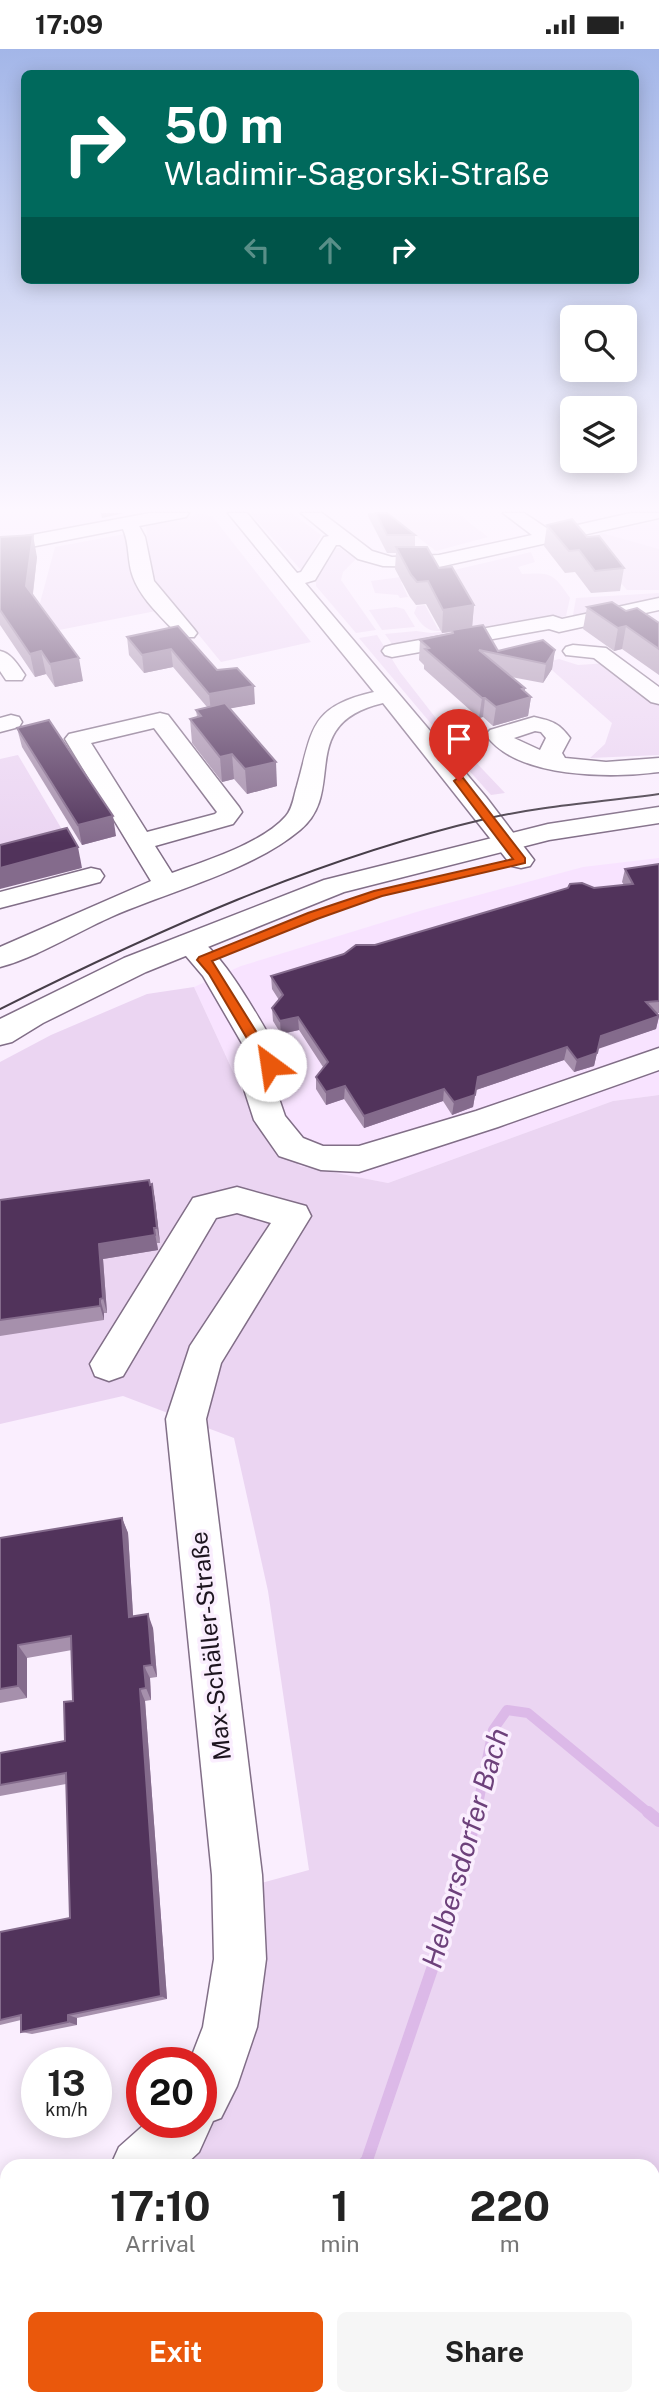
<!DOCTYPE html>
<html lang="en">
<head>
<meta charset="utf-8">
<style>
  body { margin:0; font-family:"Public Sans",sans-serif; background:#f6f6f6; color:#222; height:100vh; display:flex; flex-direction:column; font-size:26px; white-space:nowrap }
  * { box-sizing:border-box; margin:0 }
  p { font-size:23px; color:#767676 }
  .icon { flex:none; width:38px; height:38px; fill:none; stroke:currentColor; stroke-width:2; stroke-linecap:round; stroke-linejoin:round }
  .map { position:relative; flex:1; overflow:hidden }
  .drawer { position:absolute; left:0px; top:2110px; width:660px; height:247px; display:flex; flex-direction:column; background:#fff; border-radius:21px 21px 0 0; box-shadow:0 4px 18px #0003 }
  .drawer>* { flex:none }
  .guide { position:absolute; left:21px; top:21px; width:618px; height:214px; border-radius:10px; box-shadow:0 4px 18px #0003; background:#00695c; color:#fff; overflow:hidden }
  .controls { position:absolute; left:560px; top:256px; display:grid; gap:14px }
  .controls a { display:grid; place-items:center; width:77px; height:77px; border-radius:10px; background:#fff; box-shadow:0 4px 18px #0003; font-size:35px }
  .speed { position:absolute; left:21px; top:1998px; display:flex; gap:14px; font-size:35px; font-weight:700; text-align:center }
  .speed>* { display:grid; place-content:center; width:91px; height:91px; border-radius:50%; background:#fff; box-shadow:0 4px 18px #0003; line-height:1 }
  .speed small { font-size:18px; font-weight:400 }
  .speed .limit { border:10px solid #d22; background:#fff; color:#111 }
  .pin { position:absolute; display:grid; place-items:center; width:60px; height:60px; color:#fff; margin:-72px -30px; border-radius:50% 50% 50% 0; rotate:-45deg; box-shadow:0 0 7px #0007 }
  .pin .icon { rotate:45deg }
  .me { position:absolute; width:77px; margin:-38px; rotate:329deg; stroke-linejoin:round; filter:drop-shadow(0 0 5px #0008) }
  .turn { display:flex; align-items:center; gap:24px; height:147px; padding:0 28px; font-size:32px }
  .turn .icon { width:91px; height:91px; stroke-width:2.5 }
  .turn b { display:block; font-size:49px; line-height:60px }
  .lanes { display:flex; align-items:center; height:66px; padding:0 28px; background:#0003; justify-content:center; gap:35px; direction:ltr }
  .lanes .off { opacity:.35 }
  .eta { display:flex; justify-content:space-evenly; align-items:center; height:119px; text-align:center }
  .eta b { font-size:42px; font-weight:700; line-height:49px }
  .button { display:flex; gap:14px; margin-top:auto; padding:14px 28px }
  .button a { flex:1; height:80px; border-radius:10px; background:#ea580c; color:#fff; font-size:28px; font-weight:700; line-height:80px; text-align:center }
  .button a+a { background:#f6f6f6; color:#222 }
  .status { display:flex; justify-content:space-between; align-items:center; height:49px; padding:0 35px; background:#fff; direction:ltr }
  .status svg { height:19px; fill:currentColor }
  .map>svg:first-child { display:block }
  .built { fill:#f8e3ff }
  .green { fill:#ebd5f2 }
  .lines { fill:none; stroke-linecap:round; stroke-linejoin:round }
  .stream-far1 { stroke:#dcb9e8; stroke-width:10 }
  .stream { stroke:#dcb9e8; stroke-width:12 }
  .minor-casing { stroke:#816e87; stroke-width:3 }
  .major-casing { stroke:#816e87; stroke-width:3 }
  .minor { fill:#fff; fill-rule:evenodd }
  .major { fill:#fff; fill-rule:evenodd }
  .tram { stroke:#473e49; stroke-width:2 }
  .wall { fill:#a690ac }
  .shaded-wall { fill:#846b8c }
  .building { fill:#51335b; stroke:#846b8c; stroke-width:2 }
  .route { fill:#ea580c; stroke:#983908; stroke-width:2 }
  .labels { text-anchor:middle; stroke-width:7; stroke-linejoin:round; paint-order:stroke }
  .near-street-label { font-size:24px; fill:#1d151f; stroke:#faeefe }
  .near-water-label { font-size:28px; font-style:italic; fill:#6d417b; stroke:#faeefe }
</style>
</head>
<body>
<div class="status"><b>17:09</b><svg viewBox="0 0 49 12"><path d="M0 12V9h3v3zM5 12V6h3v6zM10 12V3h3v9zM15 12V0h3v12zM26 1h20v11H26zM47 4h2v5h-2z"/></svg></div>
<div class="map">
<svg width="659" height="2357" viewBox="0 0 659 2357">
  <rect width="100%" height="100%" fill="#faeefe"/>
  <g class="built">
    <polygon points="0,464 149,464 0,493"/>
    <polygon points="652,474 659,477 659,500 602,484"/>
    <polygon points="659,809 659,1046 613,1052 388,1134 299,1117 260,1081 194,938 241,917 423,861 583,818"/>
  </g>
  <g class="green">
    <polygon points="250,464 292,464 321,486 305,518 301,521"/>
    <polygon points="386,464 457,464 488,488 436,502"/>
    <polygon points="199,465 212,467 311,593 221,613 159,537 151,523 146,477"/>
    <polygon points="602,484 659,500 659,541 627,541 584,491"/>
    <polygon points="125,485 133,494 161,561 59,581 40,554 55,498"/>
    <polygon points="336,499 340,499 356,510 343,523 341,531 376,581 356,584 316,537 316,532"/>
    <path d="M531 503 535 513 518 518 522 525C552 523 554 525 570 549L566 567 490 583C485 581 479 577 475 577 446 574 433 597 414 564L417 557 425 556 438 580 472 577C449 536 451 529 401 533L408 548 400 549 398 546 375 544 371 532 454 521Z"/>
    <polygon points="659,544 659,552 580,571 573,566 576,549"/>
    <polygon points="396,558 404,560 415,578 382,581 369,561"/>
    <polygon points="474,579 412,595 392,595 385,585 416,582 431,584"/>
    <polygon points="377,586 400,623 442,677 433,677 359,589"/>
    <polygon points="559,610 578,616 608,614 659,653 659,706 590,709 605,695 612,674 544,614"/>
    <polygon points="432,680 450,686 505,744 491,746"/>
    <polygon points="18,706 64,784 0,804 0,710"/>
    <polygon points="194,938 260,1081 300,1117 388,1134 613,1052 659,1046 659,2357 0,2357 0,2207 7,2205 7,2350 653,2350 653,2118 173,2117 227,2054 254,1836 309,1821 268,1542 234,1389 123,1347 0,1375 0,1013 51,986 147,945"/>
  </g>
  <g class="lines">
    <polyline class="stream-far1" points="476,1765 493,1681 507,1661 528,1664 650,1765"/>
    <g class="stream">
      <polyline points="648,1763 659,1772"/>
      <polyline points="361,2118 367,2111 461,1835 476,1763"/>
      <polyline points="93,2357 105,2350"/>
    </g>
    <g class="minor-casing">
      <g id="minor">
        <path d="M150 464H189L186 468 139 477 145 488 154 532 194 580 197 584 194 588H180C164 570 142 552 133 528 127 512 130 496 123 480L0 504V492Z"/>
        <path d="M228 464H247L297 524 301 523 324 488 329 487 301 464H322L372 502 392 508 439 506 532 486 503 464H524L551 482 631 464H659V469L439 518 383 517 358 510 340 496H336L315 531 305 534 486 748 534 811 530 817 521 819 512 817 383 654C294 675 348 742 300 781 251 822 170 842 111 868 77 883 35 909 0 918V898L151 832 65 690 69 685 160 664 168 666 239 758 242 763 233 775 155 797 172 824C205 812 263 794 286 767 293 759 294 746 297 737 313 680 309 658 374 643ZM154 679 217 763 215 765 147 783 91 694Z"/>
        <polygon points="659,549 659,561 559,583 549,580 392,608 385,606 382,602 385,598 392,596 553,567 562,570"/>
        <polygon points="573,596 606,599 659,638 659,655 651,653 594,609 566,606 563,602 566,598"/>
        <path d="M0 602C11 604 18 616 25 626L22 631H6L0 622Z"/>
        <polygon points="11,666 19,668 22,673 19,678 0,683 0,669"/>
        <path d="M534 668C552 672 559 674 570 689L562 704 565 709 606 713 659 709V723C612 729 517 730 486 686L490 681ZM535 682 541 683 546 689 540 701 514 689Z"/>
        <polygon points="91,819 100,821 104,827 100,833 0,859 0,843"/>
        <path d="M189 885C220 893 268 986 286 1016L274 1035 285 1067 303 1089 323 1097H359L476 1062 659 999V1021L498 1078 359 1123 321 1121 279 1107 254 1071 242 1034 254 1015 203 927 175 894 179 888Z"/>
        <polygon points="237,1138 306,1157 311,1167 221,1314 206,1370 262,1826 266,1910 257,1978 237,2037 221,2069 213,2072 199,2103 183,2118 110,2118 119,2098 146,2074 201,2074 201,2014 189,2014 203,1978 214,1910 212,1826 166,1370 190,1297 271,1174 237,1164 216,1169 123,1327 109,1332 95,1327 90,1315 193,1149"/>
        <polygon points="7,2138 7,2198 0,2199 0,2139"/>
      </g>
    </g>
    <g class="major-casing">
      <polygon id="major" points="659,758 659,774 549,791 344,843 146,923 43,974 12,993 0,996 0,970 124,909 324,831 548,775"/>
    </g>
    <use href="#minor" class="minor"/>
    <use href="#major" class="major"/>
    <path class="tram" d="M0 960C156 882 315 810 485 770 541 757 602 753 659 745"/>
  </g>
  <g class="wall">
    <polygon points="368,464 387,464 415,486 415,498 439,519 474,556 472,578 498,602 555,601 552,620 543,634 511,628 525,639 525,642 531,648 528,667 493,677 483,668 479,669 424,620 424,616 419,611 420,591 451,584 452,583 442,584 426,555 416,556 410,548 395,520 396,504 387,504 368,467"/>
    <polygon points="547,476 587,488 624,519 620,542 591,544 575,523 565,524 544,497"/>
    <polygon points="0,488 37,508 33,545 83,632 55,638 46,625 35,628 0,576"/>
    <polygon points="587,558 626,562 659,574 659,626 622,600 614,602 583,580"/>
    <polygon points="178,577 217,621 255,655 230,659 277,737 247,745 234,730 222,733 192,694 190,670 197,668 196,661 207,658 173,618 144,624 129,606 127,588"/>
    <polygon points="17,679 116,787 82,796 22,698"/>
    <polygon points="659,815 659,964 657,964 659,968 656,980 598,999 594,1017 574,1023 564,1011 476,1041 473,1058 452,1066 443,1052 364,1079 344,1050 326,1056 316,1040 316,1028 323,1018 299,981 281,985 273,972 272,959 279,951 272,940 271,927 375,896 594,839 624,836 622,833 625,820"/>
    <polygon points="152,1135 155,1151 160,1194 157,1194 158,1201 103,1210 107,1264 104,1264 104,1271 0,1287 0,1151"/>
    <polygon points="122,1469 128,1484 133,1568 153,1579 157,1628 150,1629 151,1651 145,1652 167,1950 77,1969 77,1976 32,1985 21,1983 21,1971 0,1976 0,1883 70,1869 66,1735 0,1747 0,1704 65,1692 73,1652 72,1601 27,1609 27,1649 0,1654 0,1489"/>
  </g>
  <g class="shaded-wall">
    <polygon points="101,464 124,464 102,469"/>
    <polygon points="33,486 37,508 31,559 26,537"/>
    <polygon points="474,556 472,579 442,584 443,561"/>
    <polygon points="626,577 622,600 614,602 618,579"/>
    <polygon points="171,600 173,618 144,624 142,606"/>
    <polygon points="555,601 552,620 543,634 546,615"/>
    <polygon points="41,602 46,625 35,628 30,605"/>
    <polygon points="79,609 83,632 55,638 50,615"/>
    <polygon points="254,637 255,655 211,663 209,645"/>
    <polygon points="525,639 524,650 531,648 528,667 493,677 496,658"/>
    <polygon points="482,649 485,649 483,668 479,669"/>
    <polygon points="232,705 234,730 222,733 220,708"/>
    <polygon points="276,713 277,737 247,745 245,720"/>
    <polygon points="113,767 116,787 82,796 78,776"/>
    <polygon points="78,798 82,819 0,840 0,819"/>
    <polygon points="659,967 656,980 598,1000 601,987"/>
    <polygon points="298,968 299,981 281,985 280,972"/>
    <polygon points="567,998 564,1011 476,1041 478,1028"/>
    <polygon points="597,1004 594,1017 574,1023 577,1011"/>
    <polygon points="345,1037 344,1050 326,1056 326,1043"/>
    <polygon points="444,1040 443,1052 364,1079 364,1067"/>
    <polygon points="475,1046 473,1058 452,1066 454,1053"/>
    <polygon points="152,1135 155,1151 160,1194 157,1179"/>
    <polygon points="154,1179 158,1201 103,1210 107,1264 103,1249 99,1195"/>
    <polygon points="100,1250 104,1264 104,1271 100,1257"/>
    <polygon points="122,1469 128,1484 134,1582 129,1568"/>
    <polygon points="148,1565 153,1579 157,1628 152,1616"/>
    <polygon points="18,1596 27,1609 27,1649 18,1637"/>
    <polygon points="144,1617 150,1629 151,1651 146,1639"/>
    <polygon points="140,1640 145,1652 167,1950 161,1947"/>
    <polygon points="68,1966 77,1969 77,1976 68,1973"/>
  </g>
  <g class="building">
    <polygon points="376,464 387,464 415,486 387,486"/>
    <polygon points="572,470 587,488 599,487 624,519 595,522 579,501 569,502 547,476"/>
    <polygon points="33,486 26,537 79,609 50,615 41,602 30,605 0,561 0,488"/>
    <polygon points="396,498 427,498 439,519 452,518 474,556 443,561 428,532 417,533 411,526"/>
    <polygon points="612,553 626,562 637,559 659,574 659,600 626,577 618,579 587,558"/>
    <polygon points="483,576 498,602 543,591 555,601 546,615 479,601 525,639 522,640 531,648 496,658 485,649 482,649 425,600 429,599 420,591 453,584 452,581"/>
    <polygon points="178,577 217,621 237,619 254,637 209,645 171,600 142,606 127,588"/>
    <polygon points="225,654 276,713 245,720 232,705 220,708 190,670 201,667 196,661"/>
    <polygon points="49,671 113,767 78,776 17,679"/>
    <polygon points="67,779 78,798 0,819 0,796"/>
    <polygon points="659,815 659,952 646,953 659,967 601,987 597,1004 577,1011 567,998 478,1028 475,1046 454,1053 444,1040 364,1067 345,1037 326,1043 316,1028 328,1013 298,968 280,972 272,959 283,946 271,927 344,905 356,896 375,896 568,839 570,835 582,834 594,839 633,835 625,820"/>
    <polygon points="149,1131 150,1136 152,1135 157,1179 154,1179 155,1186 99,1195 103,1249 100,1250 100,1257 0,1271 0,1151"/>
    <polygon points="122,1469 129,1568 148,1565 152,1616 144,1617 146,1639 140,1640 161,1947 68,1966 68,1973 21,1983 21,1966 0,1971 0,1883 70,1869 66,1724 0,1736 0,1704 65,1692 64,1653 73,1652 71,1587 18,1596 18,1637 0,1640 0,1489"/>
  </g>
  <linearGradient id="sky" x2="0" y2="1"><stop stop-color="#a3b6e8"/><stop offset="0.58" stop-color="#fdf7ff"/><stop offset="1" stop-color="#fdf7ff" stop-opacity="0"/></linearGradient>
  <rect width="659" height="794" fill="url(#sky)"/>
  <polygon class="route" points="459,728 463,729 525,809 525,814 382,847 317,870 212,912 277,1016 270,1021 265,1020 209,925 197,911 199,908 308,864 374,842 513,810 454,732"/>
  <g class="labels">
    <g class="near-street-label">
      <text transform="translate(211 1597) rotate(-96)" y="8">Max-Schäller-Straße</text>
    </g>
    <g class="near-water-label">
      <text transform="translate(465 1799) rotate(-74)" y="10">Helbersdorfer Bach</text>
    </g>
  </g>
</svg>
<div class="controls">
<a><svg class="icon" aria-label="search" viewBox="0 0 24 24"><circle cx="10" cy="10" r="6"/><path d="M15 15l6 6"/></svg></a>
<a><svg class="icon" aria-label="layers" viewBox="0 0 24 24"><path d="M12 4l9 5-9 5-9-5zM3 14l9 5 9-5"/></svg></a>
</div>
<div class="speed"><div>13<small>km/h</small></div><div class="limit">20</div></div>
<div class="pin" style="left:459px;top:732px;background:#d93025"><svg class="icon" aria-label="arrive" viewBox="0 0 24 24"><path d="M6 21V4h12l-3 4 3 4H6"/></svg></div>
<svg class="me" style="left:270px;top:1016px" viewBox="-20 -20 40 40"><circle r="19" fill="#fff"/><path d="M0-13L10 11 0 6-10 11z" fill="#ea580c"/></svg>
<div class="guide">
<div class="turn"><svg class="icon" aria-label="right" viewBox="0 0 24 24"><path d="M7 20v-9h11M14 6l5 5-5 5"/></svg><div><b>50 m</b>Wladimir-Sagorski-Straße</div></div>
<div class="lanes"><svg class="icon off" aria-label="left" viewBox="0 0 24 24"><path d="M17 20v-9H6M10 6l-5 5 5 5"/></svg><svg class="icon off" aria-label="ahead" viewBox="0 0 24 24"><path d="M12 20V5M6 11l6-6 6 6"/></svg><svg class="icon" aria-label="right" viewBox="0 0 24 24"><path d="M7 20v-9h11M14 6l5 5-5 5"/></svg></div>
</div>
<section class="drawer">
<div class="eta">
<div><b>17:10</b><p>Arrival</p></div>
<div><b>1</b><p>min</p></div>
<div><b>220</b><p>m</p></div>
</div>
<div class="button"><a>Exit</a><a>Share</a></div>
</section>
</div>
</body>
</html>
